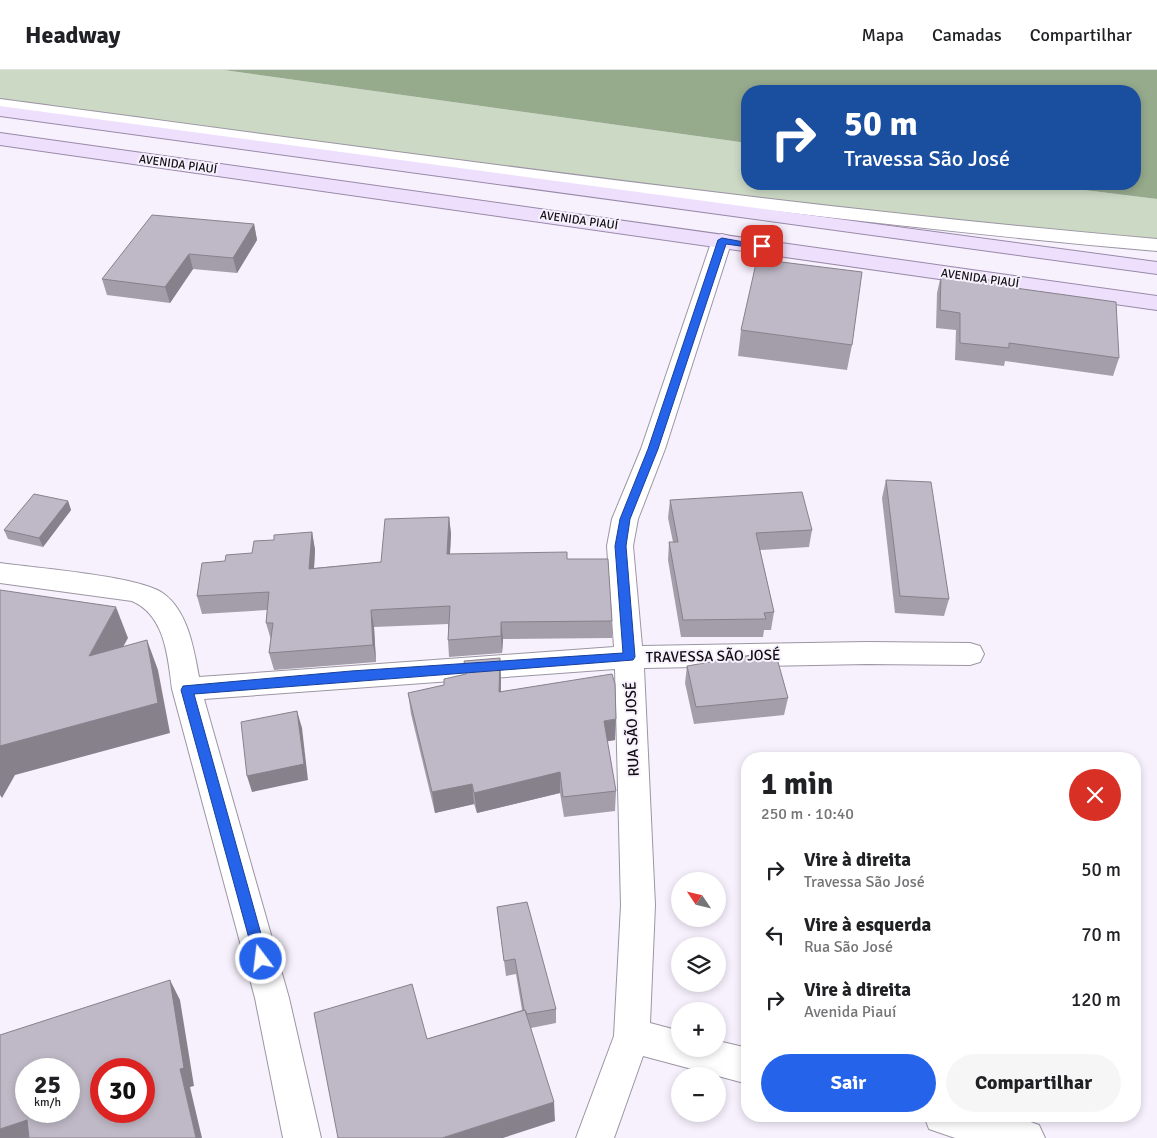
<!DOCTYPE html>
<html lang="pt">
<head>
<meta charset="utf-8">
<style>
  body { margin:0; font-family:Signika,sans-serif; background:#f6f6f6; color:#202124; height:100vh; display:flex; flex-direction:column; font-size:19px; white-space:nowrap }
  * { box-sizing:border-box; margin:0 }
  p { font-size:16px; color:#757577 }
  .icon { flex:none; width:28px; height:28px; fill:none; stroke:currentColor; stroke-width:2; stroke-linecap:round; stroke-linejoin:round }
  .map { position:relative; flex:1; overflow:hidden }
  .details { position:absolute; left:741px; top:682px; width:400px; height:370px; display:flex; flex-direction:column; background:#fff; border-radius:20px; box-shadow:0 2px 8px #0003 }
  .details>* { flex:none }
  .hud { position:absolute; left:741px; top:15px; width:400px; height:105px; border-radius:20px; box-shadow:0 2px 8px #0003; background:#1a4fa0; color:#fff; overflow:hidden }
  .needle { width:32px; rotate:305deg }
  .buttons { position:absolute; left:671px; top:802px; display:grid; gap:10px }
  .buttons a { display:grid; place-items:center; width:55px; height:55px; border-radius:50%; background:#fff; box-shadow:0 2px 8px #0003; font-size:25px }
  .speed { position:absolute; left:15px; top:988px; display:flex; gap:10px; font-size:25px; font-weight:700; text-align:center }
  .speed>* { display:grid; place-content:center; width:65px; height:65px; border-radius:50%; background:#fff; box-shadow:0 2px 8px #0003; line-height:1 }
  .speed small { font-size:12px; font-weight:400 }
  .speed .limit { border:8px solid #d22; background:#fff; color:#111 }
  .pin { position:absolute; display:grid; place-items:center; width:42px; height:42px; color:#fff; margin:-21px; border-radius:10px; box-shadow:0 2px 8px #0006 }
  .me { position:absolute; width:55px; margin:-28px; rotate:345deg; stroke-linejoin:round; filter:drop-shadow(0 0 4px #0008) }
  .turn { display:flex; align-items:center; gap:18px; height:105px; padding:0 20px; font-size:22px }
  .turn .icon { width:65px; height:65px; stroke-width:2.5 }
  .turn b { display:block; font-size:35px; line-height:42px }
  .round { display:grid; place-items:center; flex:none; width:52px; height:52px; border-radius:26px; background:#f6f6f6 }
  .overview { display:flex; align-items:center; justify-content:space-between; height:85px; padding:0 20px }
  h1 { font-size:30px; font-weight:700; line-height:38px }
  .action { display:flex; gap:10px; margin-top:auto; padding:10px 20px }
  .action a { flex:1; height:58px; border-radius:30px; background:#2563eb; color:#fff; font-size:20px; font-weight:700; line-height:58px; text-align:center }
  .action a+a { background:#f6f6f6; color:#202124 }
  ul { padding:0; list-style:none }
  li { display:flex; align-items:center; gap:15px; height:65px; padding:0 20px }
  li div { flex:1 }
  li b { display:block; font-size:19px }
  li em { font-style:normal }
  header { display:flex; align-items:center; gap:30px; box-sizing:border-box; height:70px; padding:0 25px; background:#fff; border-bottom:1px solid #e0e0e0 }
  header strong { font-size:24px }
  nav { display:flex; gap:28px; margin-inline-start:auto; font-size:18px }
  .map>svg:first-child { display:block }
  .green { fill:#ccd9c5 }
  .water { fill:#96aa8c }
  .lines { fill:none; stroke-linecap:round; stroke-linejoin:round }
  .street-casing { stroke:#9c95a3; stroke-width:2 }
  .primary-casing { stroke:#9989a9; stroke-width:2 }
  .street { fill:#fff; fill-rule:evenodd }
  .primary { fill:#eee0fc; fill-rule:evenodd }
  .wall { fill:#a49eaa }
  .shaded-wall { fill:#86818b }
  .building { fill:#bfb8c6; stroke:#86818b; fill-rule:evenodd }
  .route { fill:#2563eb; stroke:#184099 }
  .labels { text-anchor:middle; stroke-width:4; stroke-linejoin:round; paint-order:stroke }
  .far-street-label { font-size:12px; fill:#100e13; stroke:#f7f1fd }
  .street-label { font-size:15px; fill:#100e13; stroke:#f7f1fd }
</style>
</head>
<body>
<header>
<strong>Headway</strong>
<nav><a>Mapa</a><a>Camadas</a><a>Compartilhar</a></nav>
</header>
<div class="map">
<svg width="1157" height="1068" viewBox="0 0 1157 1068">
  <rect width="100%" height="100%" fill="#f7f1fd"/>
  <polygon class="green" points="0,0 224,0 747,73 748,114 1036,114 1157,129 1157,175 996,161 0,34"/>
  <polygon class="water" points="224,0 1157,0 1157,129 1036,114 1135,114 1135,21 748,21 747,73"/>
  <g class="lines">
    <g class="street-casing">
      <g id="street">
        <path d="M0 29C385 80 770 135 1157 169V181C770 147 385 91 0 39Z"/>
        <path d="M722 164 729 166 732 170 665 379 638 449 633 476 642 576 867 572 970 573 980 576 984 584 980 592 970 595 867 594 644 598 655 835 650 953 680 961V979H718V971L748 978V1014L643 986 614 1068H576L614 966 621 835 615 599 204 629 289 928 321 1068H283L255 928 172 619C168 587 165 545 132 531L0 513V493C34 498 142 506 164 524 188 542 194 579 199 607L614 577 607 476 612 449 641 379 712 170 715 166Z"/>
        <polygon points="924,1046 1014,1046 1039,1055 1045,1068 955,1068 929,1059"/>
      </g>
    </g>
    <g class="primary-casing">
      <g id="primary">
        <polygon points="0,36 1157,192 1157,204 0,46"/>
        <polygon points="0,63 1157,226 1157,240 0,75"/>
      </g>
    </g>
    <use href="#street" class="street"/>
    <use href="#primary" class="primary"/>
  </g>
  <g class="wall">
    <polygon points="254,154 257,170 237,203 193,199 170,233 107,225 102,209"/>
    <polygon points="941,205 1008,217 1119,288 1113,306 1005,291 1004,296 955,290 956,260 936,258 937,223"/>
    <polygon points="741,260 852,275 847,300 738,286"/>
    <polygon points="886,410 949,529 944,546 895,543 882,428"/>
    <polygon points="670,430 812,460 809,477 760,480 774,542 771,560 764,560 763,567 681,567 668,490 669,472 673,472 668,448"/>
    <polygon points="68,431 71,440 43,477 8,469 4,460"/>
    <polygon points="449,447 451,464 450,484 567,489 612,551 612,568 503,569 502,583 449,587 448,570 448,554 374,557 376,592 274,600 269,583 271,570 266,553 267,540 202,544 197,526 225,491 252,483 274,470 312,462 315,480 314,498 381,492"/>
    <polygon points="500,588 501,609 501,622 615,670 607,671 616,721 615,741 564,747 560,723 477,743 474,734 435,743 411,644 408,623 444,615"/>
    <polygon points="687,596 788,628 784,645 694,654 685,613"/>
    <polygon points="497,837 556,939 556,953 531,958 555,1051 427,969 522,940 516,904 506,906"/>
  </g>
  <g class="shaded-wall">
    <polygon points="254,154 257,170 237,203 233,188"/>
    <polygon points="189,184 193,199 170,233 165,217"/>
    <polygon points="68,431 71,440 43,477 39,468"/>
    <polygon points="449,447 451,464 449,501 447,484"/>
    <polygon points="312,462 315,480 313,516 309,499"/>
    <polygon points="116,537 128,568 102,615 89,586"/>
    <polygon points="371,540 374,557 376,592 373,575"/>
    <polygon points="501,552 503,569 502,583 501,566"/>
    <polygon points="147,570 158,600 170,663 15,705 2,728 0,725 0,676"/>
    <polygon points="500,588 501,609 500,643 499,622"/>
    <polygon points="297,641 302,658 308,710 252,722 247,706"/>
    <polygon points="616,649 615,670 604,672 604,651"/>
    <polygon points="560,702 560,723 477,743 474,723"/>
    <polygon points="472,714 474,734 435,743 432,722"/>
    <polygon points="170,910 180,930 194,1016 190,1017 202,1068 196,1068 180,999"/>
    <polygon points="554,1032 555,1051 503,1068 442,1068"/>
    <polygon points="27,1050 41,1068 0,1068 0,1059"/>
  </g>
  <g class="building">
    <polygon points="152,145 254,154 233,188 189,184 165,217 102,209"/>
    <polygon points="757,189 862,202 852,275 741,260"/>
    <polygon points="941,205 1008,212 1008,217 1116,232 1119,288 1009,273 1009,278 960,273 960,243 940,240"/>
    <polygon points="886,410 931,412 949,529 900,526"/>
    <polygon points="802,422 812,460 756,463 774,542 764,543 766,549 683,550 669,472 678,472 670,430"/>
    <polygon points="34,424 68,431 39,468 4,460"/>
    <polygon points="449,447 447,484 567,482 567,489 608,489 612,551 501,552 501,566 448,570 450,536 371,540 373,575 269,583 273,553 266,553 269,522 197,526 202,493 225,491 226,485 252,483 254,471 274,470 274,465 312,462 309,499 381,492 385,449"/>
    <polygon points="0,520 116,537 89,586 147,570 158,633 0,676"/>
    <polygon points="775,581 788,628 696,637 687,596"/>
    <polygon points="500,588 499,622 612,604 615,614 616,649 604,651 616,721 563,727 560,702 474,723 472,714 432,722 408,623 444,615 444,609 466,604 464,591"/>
    <polygon points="297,641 304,694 247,706 241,652"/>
    <polygon points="527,832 556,939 527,944 525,940 524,940 515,889 504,891 497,837"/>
    <path d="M170 910 184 998 180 999 196 1068H29L27 1050 0 1059V965ZM26 999H69V1041H26ZM101 999H144V1041H101Z"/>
    <polygon points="412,914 427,969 525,940 554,1032 442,1068 338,1068 314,943"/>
  </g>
  <polygon class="route" points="722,168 766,176 762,179 726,174 658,379 630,449 626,476 635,587 633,590 194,624 268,889 266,894 261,896 256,894 181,620 183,616 351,601 623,583 615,476 620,449 648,379 718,170"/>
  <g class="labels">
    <g class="far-street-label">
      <text transform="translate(178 94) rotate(8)" y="4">AVENIDA PIAUÍ</text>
      <text transform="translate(579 150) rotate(8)" y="4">AVENIDA PIAUÍ</text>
      <text transform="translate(980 208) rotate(8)" y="4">AVENIDA PIAUÍ</text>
    </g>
    <g class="street-label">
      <text transform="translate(713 586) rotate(-1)" y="5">TRAVESSA SÃO JOSÉ</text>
      <text transform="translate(632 659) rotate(-92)" y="5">RUA SÃO JOSÉ</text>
    </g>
  </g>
</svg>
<div class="buttons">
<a><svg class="needle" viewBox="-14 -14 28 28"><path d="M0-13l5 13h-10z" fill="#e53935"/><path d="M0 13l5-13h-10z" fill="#757577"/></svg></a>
<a><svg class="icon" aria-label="layers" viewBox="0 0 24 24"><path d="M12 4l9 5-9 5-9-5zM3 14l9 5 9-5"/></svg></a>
<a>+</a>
<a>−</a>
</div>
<div class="speed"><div>25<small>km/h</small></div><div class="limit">30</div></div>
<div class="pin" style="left:762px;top:176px;background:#d93025"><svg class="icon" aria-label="arrive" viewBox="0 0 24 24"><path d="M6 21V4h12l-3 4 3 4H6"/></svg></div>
<svg class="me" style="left:261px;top:889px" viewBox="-20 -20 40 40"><circle r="17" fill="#2563eb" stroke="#fff" stroke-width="3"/><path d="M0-11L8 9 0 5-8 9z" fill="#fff"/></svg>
<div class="hud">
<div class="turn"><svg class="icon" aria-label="right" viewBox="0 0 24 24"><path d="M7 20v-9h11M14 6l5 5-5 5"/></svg><div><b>50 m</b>Travessa São José</div></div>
</div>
<section class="details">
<div class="overview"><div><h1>1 min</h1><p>250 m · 10:40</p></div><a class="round" style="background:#d93025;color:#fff"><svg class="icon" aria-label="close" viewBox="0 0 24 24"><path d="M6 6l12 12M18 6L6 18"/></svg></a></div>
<ul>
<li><svg class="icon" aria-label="right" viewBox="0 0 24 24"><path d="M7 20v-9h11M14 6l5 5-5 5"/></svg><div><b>Vire à direita</b><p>Travessa São José</p></div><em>50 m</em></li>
<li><svg class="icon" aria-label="left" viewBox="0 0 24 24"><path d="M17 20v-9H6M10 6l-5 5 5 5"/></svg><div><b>Vire à esquerda</b><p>Rua São José</p></div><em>70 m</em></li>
<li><svg class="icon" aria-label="right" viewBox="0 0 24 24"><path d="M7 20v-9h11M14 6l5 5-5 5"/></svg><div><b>Vire à direita</b><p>Avenida Piauí</p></div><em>120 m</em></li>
</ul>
<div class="action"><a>Sair</a><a>Compartilhar</a></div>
</section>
</div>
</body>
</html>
